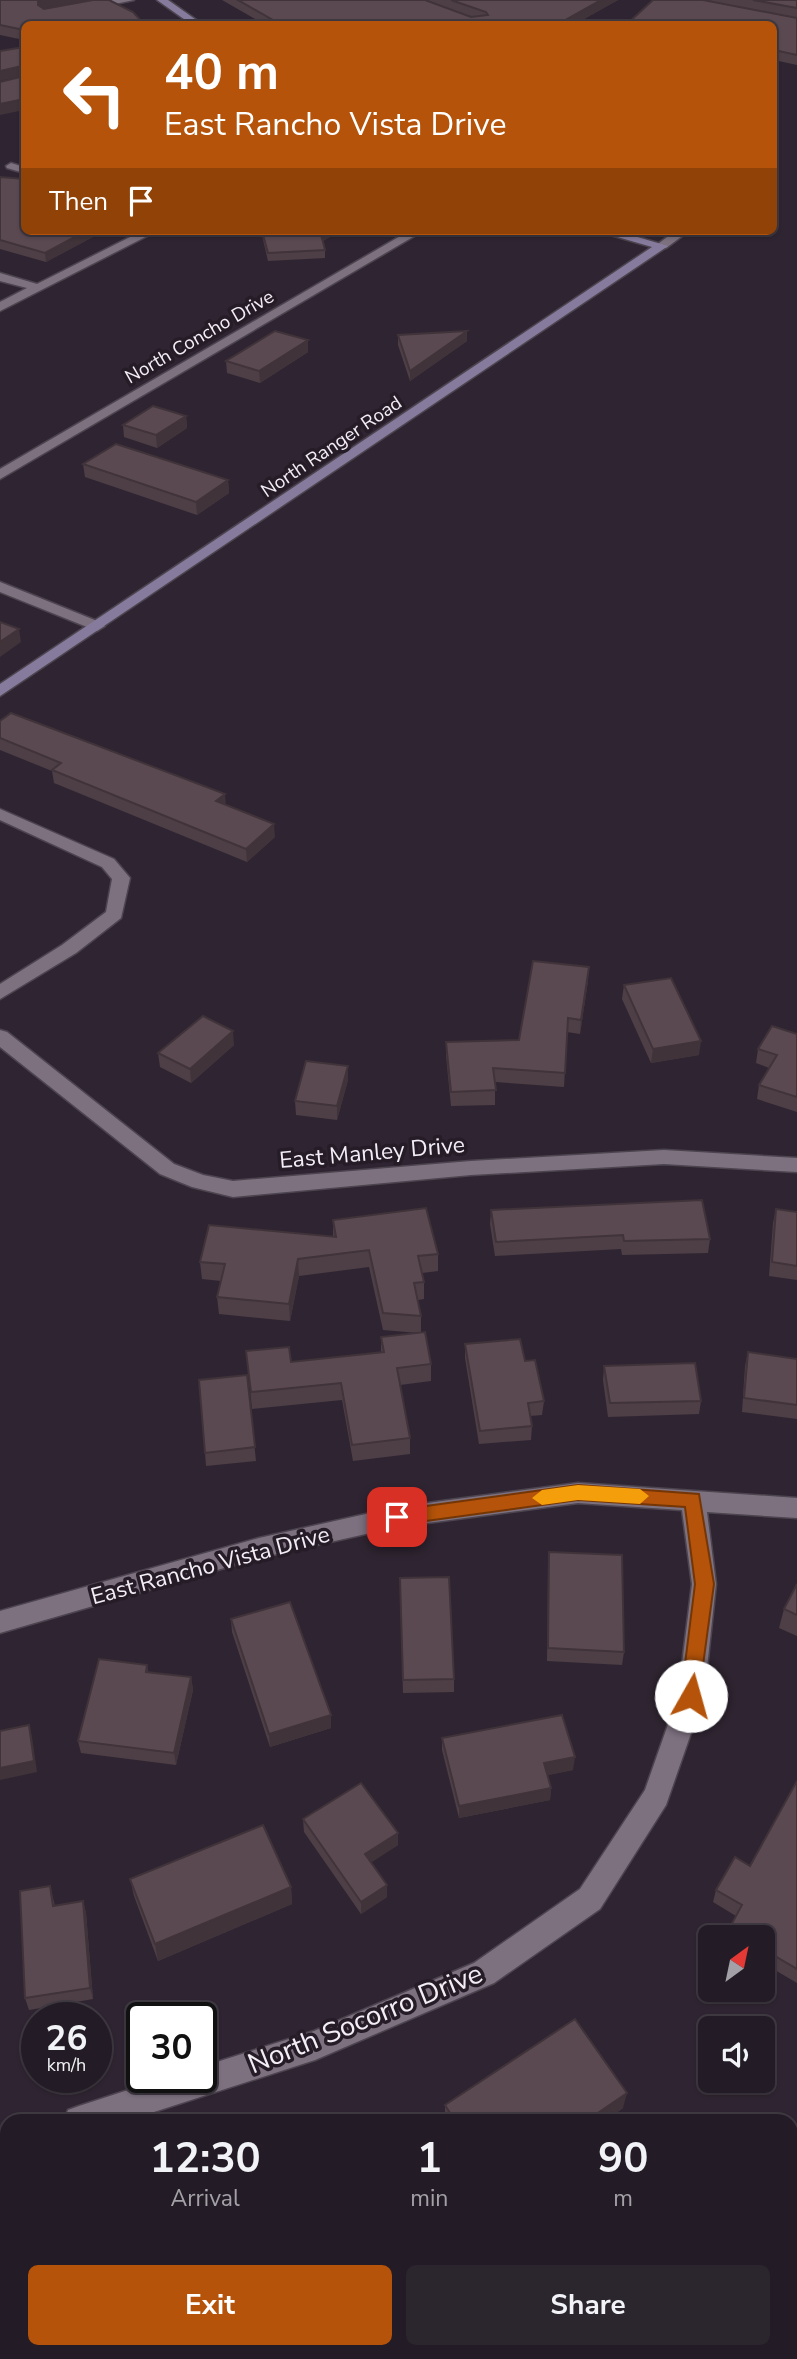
<!DOCTYPE html>
<html lang="en">
<head>
<meta charset="utf-8">
<style>
  body { margin:0; font-family:"Nunito Sans",sans-serif; background:#2b252e; color:#f1f3f6; height:100vh; display:flex; flex-direction:column; font-size:26px; white-space:nowrap }
  * { box-sizing:border-box; margin:0 }
  p { font-size:23px; color:#a3a1a7 }
  .icon { flex:none; width:38px; height:38px; fill:none; stroke:currentColor; stroke-width:2; stroke-linecap:round; stroke-linejoin:round }
  .map { position:relative; flex:1; overflow:hidden }
  .panel { position:absolute; left:0px; top:2114px; width:798px; height:245px; display:flex; flex-direction:column; background:#231c26; border-radius:21px 21px 0 0; box-shadow:0 2px 5px #0004,0 0 0 2px #403a43 }
  .panel>* { flex:none }
  .banner { position:absolute; left:21px; top:21px; width:756px; height:214px; border-radius:10px; box-shadow:0 2px 5px #0004,0 0 0 2px #403a43; background:#b45309; color:#fff; overflow:hidden }
  .needle { width:46px; rotate:33deg }
  .buttons { position:absolute; left:698px; top:1925px; display:grid; gap:14px }
  .buttons a { display:grid; place-items:center; width:77px; height:77px; border-radius:10px; background:#231c26; box-shadow:0 2px 5px #0004,0 0 0 2px #403a43; font-size:35px }
  .speed { position:absolute; left:21px; top:2002px; display:flex; gap:14px; font-size:35px; font-weight:700; text-align:center }
  .speed>* { display:grid; place-content:center; width:91px; height:91px; border-radius:50%; background:#231c26; box-shadow:0 2px 5px #0004,0 0 0 2px #403a43; line-height:1 }
  .speed small { font-size:18px; font-weight:400 }
  .speed .limit { border:4px solid #111; border-radius:10px; background:#fff; color:#111 }
  .pin { position:absolute; display:grid; place-items:center; width:60px; height:60px; color:#fff; margin:-30px; border-radius:14px; box-shadow:0 4px 10px #0006 }
  .me { position:absolute; width:77px; margin:-38px; rotate:7deg; stroke-linejoin:round; filter:drop-shadow(0 0 5px #0008) }
  .turn { display:flex; align-items:center; gap:24px; height:147px; padding:0 28px; font-size:32px }
  .turn .icon { width:91px; height:91px; stroke-width:2.5 }
  .turn b { display:block; font-size:49px; line-height:60px }
  .then { display:flex; align-items:center; height:66px; padding:0 28px; background:#0003; gap:14px; font-size:26px }
  .eta { display:flex; justify-content:space-evenly; align-items:center; height:119px; text-align:center }
  .eta b { font-size:42px; font-weight:700; line-height:49px }
  .action { display:flex; gap:14px; margin-top:auto; padding:14px 28px }
  .action a { flex:1; height:80px; border-radius:10px; background:#b45309; color:#fff; font-size:28px; font-weight:700; line-height:80px; text-align:center }
  .action a+a { background:#2b252e; color:#f1f3f6 }
  .map>svg:first-child { display:block }
  .lines { fill:none; stroke-linecap:round; stroke-linejoin:round }
  .street-casing { stroke:#4c444f; stroke-width:3 }
  .secondary-casing { stroke:#4c444f; stroke-width:3 }
  .street { fill:#7d7180; fill-rule:evenodd }
  .secondary { fill:#867b9d; fill-rule:evenodd }
  .wall { fill:#4e3f46 }
  .shaded-wall { fill:#403339 }
  .building { fill:#5b4951; stroke:#403339; stroke-width:2 }
  .route { fill:#b45309; stroke:#753606; stroke-width:2 }
  .slow { fill:#f59e0b }
  .labels { text-anchor:middle; stroke-width:7; stroke-linejoin:round; paint-order:stroke }
  .far-street-label { font-size:19px; fill:#f3edf5; stroke:#251c28 }
  .street-label { font-size:23px; fill:#f3edf5; stroke:#251c28 }
  .near-street-label { font-size:28px; fill:#f3edf5; stroke:#251c28 }
</style>
</head>
<body>
<div class="map">
<svg width="797" height="2359" viewBox="0 0 797 2359">
  <rect width="100%" height="100%" fill="#2f2532"/>
  <g class="lines">
    <g class="street-casing">
      <g id="street">
        <polygon points="112,0 134,0 86,10 81,7"/>
        <polygon points="11,163 24,167 24,173 7,168 6,166"/>
        <polygon points="142,231 157,231 0,311 0,302 27,288 0,281 0,273 37,284"/>
        <polygon points="409,231 423,231 0,479 0,469"/>
        <polygon points="675,231 689,231 666,248 658,248 658,244"/>
        <polygon points="0,582 102,623 105,626 97,631 92,629 0,592"/>
        <polygon points="0,809 114,859 130,878 121,918 76,953 0,999 0,984 62,945 106,912 112,879 102,867 0,820"/>
        <polygon points="0,1030 7,1032 174,1164 203,1175 233,1181 471,1161 664,1150 797,1158 797,1172 664,1164 471,1175 233,1197 192,1187 160,1174 0,1047"/>
        <polygon points="578,1483 797,1498 797,1518 707,1512 716,1584 704,1696 666,1805 600,1909 494,1983 315,2060 126,2121 64,2121 68,2110 79,2106 168,2077 201,2077 201,2067 314,2031 474,1963 580,1889 645,1790 678,1696 692,1584 682,1510 578,1503 397,1527 259,1558 0,1633 0,1611 259,1538 397,1507"/>
        <polygon points="7,2129 7,2159 0,2161 0,2131"/>
      </g>
    </g>
    <g class="secondary-casing">
      <g id="secondary">
        <polygon points="157,0 168,0 202,24 191,24"/>
        <polygon points="597,231 617,231 668,246 0,696 0,684 652,247"/>
      </g>
    </g>
    <use href="#street" class="street"/>
    <use href="#secondary" class="secondary"/>
  </g>
  <g class="wall">
    <polygon points="0,0 24,24 24,40 0,35"/>
    <polygon points="222,0 618,0 575,24 264,24"/>
    <polygon points="653,0 797,0 797,65 774,60 774,24"/>
    <polygon points="0,177 104,231 46,262 0,249"/>
    <polygon points="261,231 340,231 323,241 325,250 325,258 268,261"/>
    <polygon points="398,335 467,341 410,381 398,345"/>
    <polygon points="308,352 260,383 227,373 226,361"/>
    <polygon points="186,416 187,428 157,448 124,437 123,425"/>
    <polygon points="83,464 228,480 229,493 197,515 85,477"/>
    <polygon points="0,721 226,805 275,837 247,862 54,783 52,771 0,750"/>
    <polygon points="588,981 580,1034 567,1032 564,1087 495,1082 495,1105 451,1106 446,1056 446,1042 519,1040"/>
    <polygon points="624,985 699,1055 651,1063 622,999"/>
    <polygon points="797,1034 797,1112 757,1099 759,1085 769,1068 756,1063 758,1049"/>
    <polygon points="234,1045 191,1083 160,1067 158,1053"/>
    <polygon points="348,1080 337,1120 296,1115 295,1101"/>
    <polygon points="776,1209 797,1212 797,1280 769,1276 773,1223"/>
    <polygon points="491,1210 710,1239 708,1253 622,1255 621,1249 495,1256 490,1224"/>
    <polygon points="333,1220 438,1254 438,1271 422,1273 424,1282 424,1299 418,1300 421,1316 421,1333 431,1364 431,1381 400,1385 410,1438 410,1454 353,1461 342,1400 252,1409 246,1351 291,1362 381,1352 381,1337 418,1333 383,1330 369,1267 299,1276 290,1321 219,1314 217,1297 221,1281 202,1279 200,1262 333,1236"/>
    <polygon points="465,1344 525,1361 544,1401 542,1415 530,1416 532,1426 531,1440 479,1444 465,1358"/>
    <polygon points="748,1352 797,1359 797,1419 742,1412 745,1366"/>
    <polygon points="604,1366 701,1401 699,1414 608,1417 603,1380"/>
    <polygon points="247,1375 256,1461 206,1466 205,1453"/>
    <polygon points="549,1552 624,1652 622,1665 547,1661 548,1565"/>
    <polygon points="797,1584 797,1636 779,1628 784,1609"/>
    <polygon points="400,1592 454,1679 454,1692 403,1693"/>
    <polygon points="231,1619 331,1728 270,1747 232,1632"/>
    <polygon points="147,1665 148,1672 191,1677 193,1690 176,1765 81,1753 78,1741"/>
    <polygon points="442,1738 573,1770 548,1775 551,1788 550,1800 459,1818 442,1750"/>
    <polygon points="797,1781 797,1983 763,1963 763,1937 727,1937 729,1929 736,1916 713,1902 716,1890 750,1866"/>
    <polygon points="303,1819 398,1845 371,1862 387,1885 387,1897 361,1914 304,1832"/>
    <polygon points="130,1879 291,1887 292,1904 158,1961 134,1896"/>
    <polygon points="50,1886 55,1906 83,1901 86,1913 93,1999 29,2010 25,1998"/>
    <polygon points="445,2105 623,2108 605,2121 445,2121"/>
    <polygon points="743,2352 791,2352 797,2359 745,2359"/>
  </g>
  <g class="shaded-wall">
    <polygon points="41,0 92,0 40,10 38,5 38,1"/>
    <polygon points="601,0 618,0 575,24 558,24"/>
    <polygon points="22,66 23,76 0,81 0,71"/>
    <polygon points="24,99 24,110 0,115 0,104"/>
    <polygon points="86,231 104,231 46,262 45,253"/>
    <polygon points="326,231 340,231 321,242 321,234"/>
    <polygon points="467,331 467,341 410,381 410,371"/>
    <polygon points="308,340 308,352 260,383 259,371"/>
    <polygon points="186,416 187,428 157,448 156,435"/>
    <polygon points="228,480 229,493 197,515 196,502"/>
    <polygon points="19,629 21,642 0,657 0,642"/>
    <polygon points="225,794 226,807 216,801"/>
    <polygon points="274,824 275,837 247,862 246,849"/>
    <polygon points="589,967 588,981 580,1034 581,1020"/>
    <polygon points="233,1031 234,1045 191,1083 190,1069"/>
    <polygon points="701,1041 699,1055 651,1063 653,1049"/>
    <polygon points="348,1066 348,1080 337,1120 337,1106"/>
    <polygon points="298,1259 299,1276 290,1321 289,1304"/>
    <polygon points="191,1677 193,1690 176,1765 174,1753"/>
    <polygon points="331,1715 331,1728 270,1747 269,1734"/>
    <polygon points="29,1725 32,1737 37,1772 0,1780 0,1768"/>
    <polygon points="575,1757 573,1770 543,1776 544,1763"/>
    <polygon points="551,1788 550,1800 459,1818 459,1806"/>
    <polygon points="398,1833 398,1845 366,1866 365,1854"/>
    <polygon points="387,1885 387,1897 361,1914 361,1902"/>
    <polygon points="291,1887 292,1904 158,1961 155,1944"/>
    <polygon points="83,1901 86,1913 93,1999 90,1988"/>
    <polygon points="627,2093 623,2108 605,2121 586,2121"/>
    <polygon points="5,2305 7,2318 0,2321 0,2307"/>
    <polygon points="65,2352 101,2352 82,2359 46,2359"/>
  </g>
  <g class="building">
    <polygon points="0,0 41,0 38,1 38,5 44,9 93,0 109,0 133,12 144,24 24,24 24,30 0,25"/>
    <polygon points="238,0 425,0 471,17 488,15 486,12 451,0 601,0 558,24 280,24"/>
    <polygon points="653,0 703,0 797,18 797,55 774,50 774,24 627,24"/>
    <polygon points="753,0 797,0 797,8"/>
    <polygon points="24,47 24,75 22,66 0,71 0,51"/>
    <polygon points="24,76 24,99 0,104 0,82"/>
    <polygon points="0,177 24,179 24,178 24,231 86,231 45,253 0,240"/>
    <polygon points="262,231 326,231 321,234 325,250 268,253"/>
    <polygon points="275,331 308,340 259,371 226,361"/>
    <polygon points="467,331 410,371 398,335"/>
    <polygon points="153,406 186,416 156,435 123,425"/>
    <polygon points="116,444 228,480 196,502 83,464"/>
    <polygon points="0,622 19,629 0,642"/>
    <polygon points="11,713 225,794 216,801 274,824 246,849 52,770 61,763 0,738 0,721"/>
    <polygon points="533,961 589,967 581,1020 568,1018 565,1073 493,1068 496,1090 451,1092 446,1042 519,1040"/>
    <polygon points="671,978 701,1041 653,1049 624,985"/>
    <polygon points="203,1016 233,1031 190,1069 158,1053"/>
    <polygon points="772,1026 797,1034 797,1097 759,1085 777,1055 758,1049"/>
    <polygon points="306,1061 348,1066 337,1106 295,1101"/>
    <polygon points="702,1200 710,1239 624,1241 623,1235 496,1242 491,1210"/>
    <polygon points="426,1208 438,1254 418,1256 424,1282 414,1283 421,1316 383,1313 369,1250 298,1259 289,1304 217,1297 225,1264 200,1262 209,1225 336,1237 333,1220"/>
    <polygon points="776,1209 797,1212 797,1266 772,1262"/>
    <polygon points="425,1332 431,1364 397,1368 410,1438 352,1445 341,1383 251,1392 246,1351 289,1347 291,1362 384,1352 381,1337"/>
    <polygon points="520,1339 525,1361 535,1360 544,1401 528,1403 532,1426 480,1431 465,1344"/>
    <polygon points="748,1352 797,1359 797,1405 744,1398"/>
    <polygon points="695,1363 701,1401 610,1403 604,1366"/>
    <polygon points="247,1375 255,1447 205,1453 199,1380"/>
    <polygon points="549,1552 622,1555 624,1652 548,1648"/>
    <polygon points="449,1577 454,1679 403,1680 400,1578"/>
    <polygon points="797,1584 797,1615 784,1609"/>
    <polygon points="290,1602 331,1715 269,1734 231,1619"/>
    <polygon points="99,1659 147,1665 146,1672 191,1677 174,1753 78,1741"/>
    <polygon points="562,1715 575,1757 544,1763 551,1788 459,1806 442,1738"/>
    <polygon points="29,1725 34,1761 0,1768 0,1731"/>
    <polygon points="797,1781 797,1969 763,1949 763,1937 743,1937 729,1929 742,1905 716,1890 735,1857 750,1866"/>
    <polygon points="361,1783 398,1833 365,1854 387,1885 361,1902 303,1819"/>
    <polygon points="263,1825 291,1887 155,1944 130,1879"/>
    <polygon points="50,1886 53,1906 83,1901 90,1988 25,1998 20,1891"/>
    <polygon points="575,2019 627,2093 586,2121 556,2121 554,2117 549,2121 455,2121 445,2105"/>
    <polygon points="7,2280 7,2318 5,2305 0,2307 0,2283"/>
    <polygon points="797,2317 797,2359 752,2359 750,2352 791,2352 791,2319"/>
    <polygon points="13,2352 65,2352 46,2359 15,2359"/>
    <polygon points="571,2352 607,2352 609,2359 549,2359"/>
  </g>
  <polygon class="route" points="578,1485 699,1494 714,1584 698,1702 691,1705 684,1702 681,1696 695,1584 685,1507 578,1500 397,1525 388,1517 397,1510"/>
  <polygon class="slow" points="578,1485 640,1489 649,1496 640,1504 578,1500 542,1505 532,1498 542,1490"/>
  <g class="labels">
    <g class="far-street-label">
      <text transform="translate(199 336) rotate(-30)" y="7">North Concho Drive</text>
      <text transform="translate(331 446) rotate(-34)" y="7">North Ranger Road</text>
    </g>
    <g class="street-label">
      <text transform="translate(372 1152) rotate(-5)" y="8">East Manley Drive</text>
      <text transform="translate(210 1565) rotate(-15)" y="8">East Rancho Vista Drive</text>
    </g>
    <g class="near-street-label">
      <text transform="translate(365 2018) rotate(-22)" y="10">North Socorro Drive</text>
    </g>
  </g>
</svg>
<div class="buttons">
<a><svg class="needle" viewBox="-14 -14 28 28"><path d="M0-13l5 13h-10z" fill="#e53935"/><path d="M0 13l5-13h-10z" fill="#a3a1a7"/></svg></a>
<a><svg class="icon" aria-label="sound" viewBox="0 0 24 24"><path d="M4 9h4l5-4v14l-5-4H4zM17 9q2 3 0 6"/></svg></a>
</div>
<div class="speed"><div>26<small>km/h</small></div><div class="limit">30</div></div>
<div class="pin" style="left:397px;top:1517px;background:#d93025"><svg class="icon" aria-label="arrive" viewBox="0 0 24 24"><path d="M6 21V4h12l-3 4 3 4H6"/></svg></div>
<svg class="me" style="left:691px;top:1696px" viewBox="-20 -20 40 40"><circle r="19" fill="#fff"/><path d="M0-13L10 11 0 6-10 11z" fill="#b45309"/></svg>
<div class="banner">
<div class="turn"><svg class="icon" aria-label="left" viewBox="0 0 24 24"><path d="M17 20v-9H6M10 6l-5 5 5 5"/></svg><div><b>40 m</b>East Rancho Vista Drive</div></div>
<div class="then">Then<svg class="icon" aria-label="arrive" viewBox="0 0 24 24"><path d="M6 21V4h12l-3 4 3 4H6"/></svg></div>
</div>
<section class="panel">
<div class="eta">
<div><b>12:30</b><p>Arrival</p></div>
<div><b>1</b><p>min</p></div>
<div><b>90</b><p>m</p></div>
</div>
<div class="action"><a>Exit</a><a>Share</a></div>
</section>
</div>
</body>
</html>
